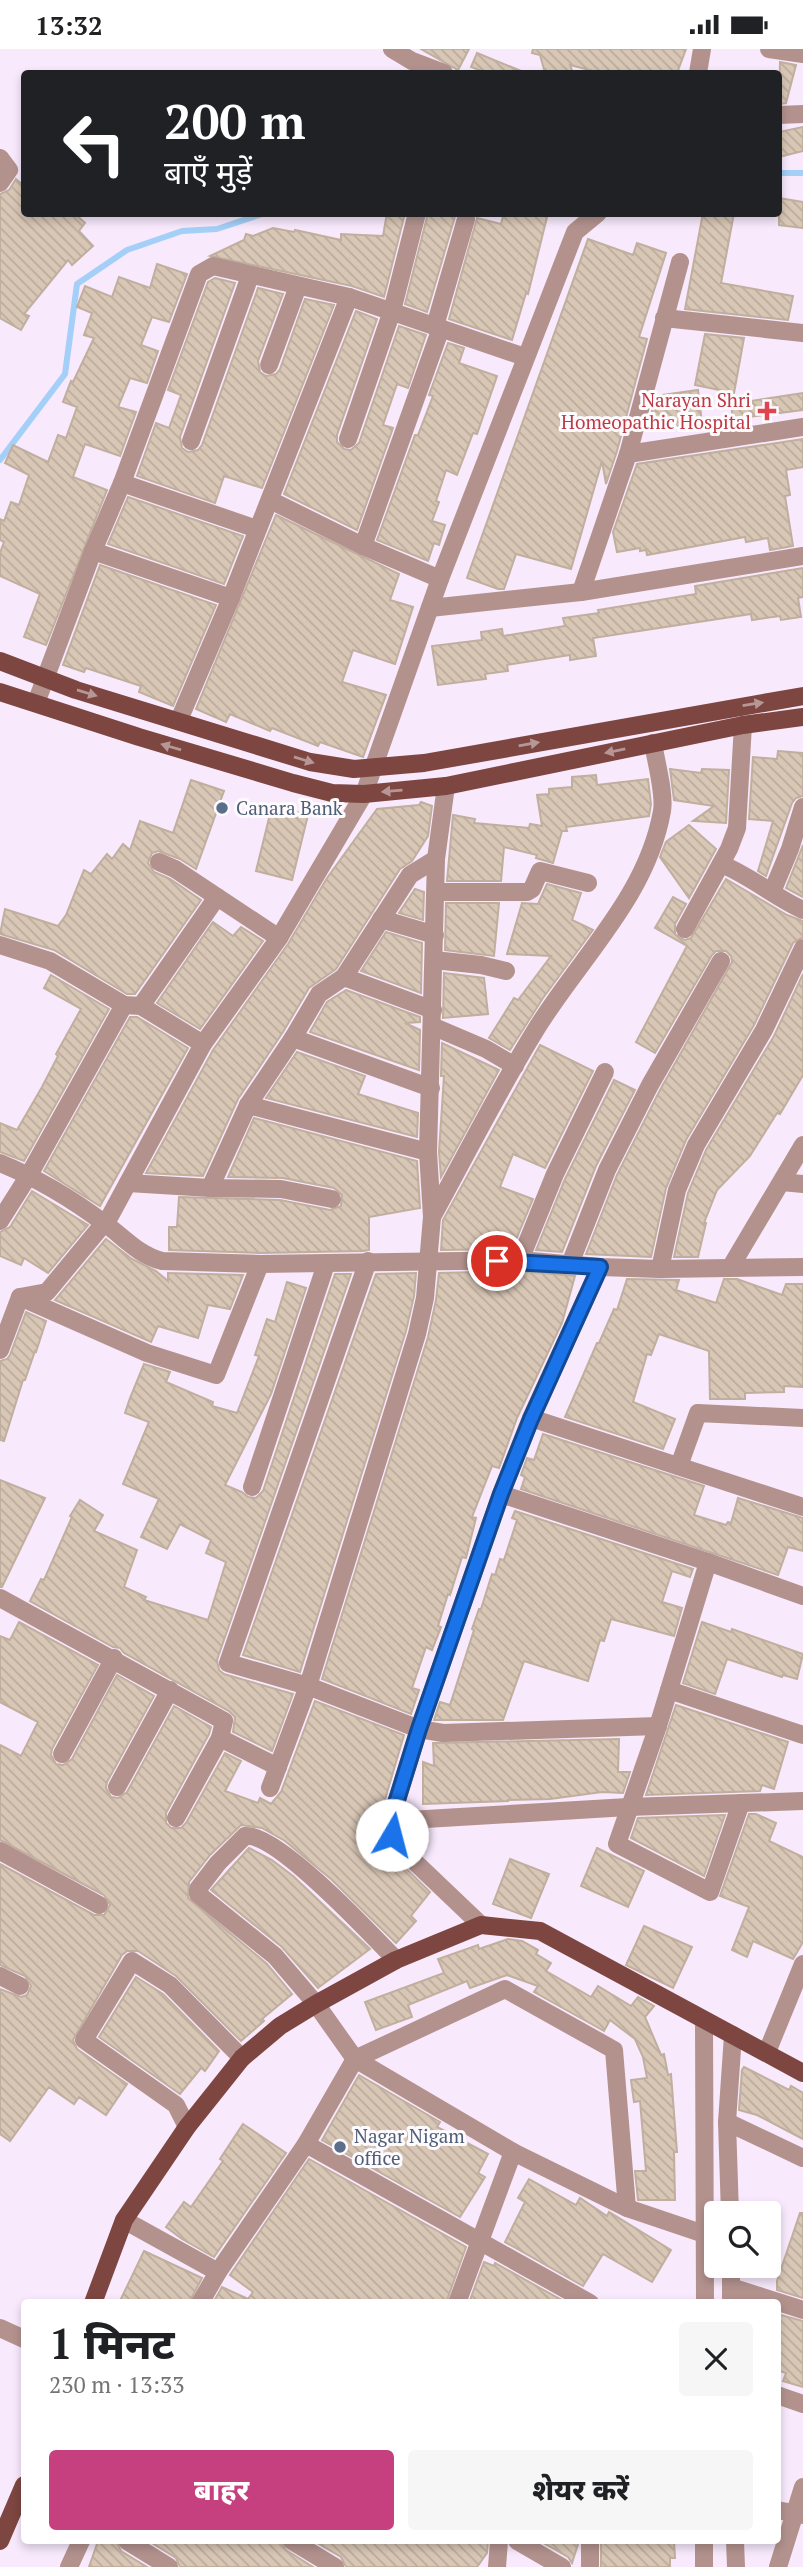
<!DOCTYPE html>
<html lang="hi">
<head>
<meta charset="utf-8">
<style>
  body { margin:0; font-family:"PT Serif","Noto Sans Devanagari",serif; background:#f6f6f6; color:#202124; height:100vh; display:flex; flex-direction:column; font-size:26px; white-space:nowrap }
  * { box-sizing:border-box; margin:0 }
  p { font-size:23px; color:#757577 }
  .icon { flex:none; width:38px; height:38px; fill:none; stroke:currentColor; stroke-width:2; stroke-linecap:round; stroke-linejoin:round }
  .map { position:relative; flex:1; overflow:hidden }
  .sheet { position:absolute; left:21px; top:2250px; width:760px; height:245px; display:flex; flex-direction:column; background:#fff; border-radius:7px; box-shadow:0 4px 10px #0003 }
  .sheet>* { flex:none }
  .banner { position:absolute; left:21px; top:21px; width:761px; height:147px; border-radius:7px; box-shadow:0 4px 10px #0003; background:#202124; color:#fff; overflow:hidden }
  .tools { position:absolute; left:704px; top:2152px; display:grid; gap:14px }
  .tools a { display:grid; place-items:center; width:77px; height:77px; border-radius:7px; background:#fff; box-shadow:0 4px 10px #0003; font-size:35px }
  .pin { position:absolute; display:grid; place-items:center; width:60px; height:60px; color:#fff; margin:-30px; border:4px solid #fff; border-radius:50%; box-shadow:0 2px 7px #0007 }
  .me { position:absolute; width:77px; margin:-38px; rotate:8deg; stroke-linejoin:round; filter:drop-shadow(0 0 5px #0008) }
  .turn { display:flex; align-items:center; gap:24px; height:147px; padding:0 28px; font-size:32px }
  .turn .icon { width:91px; height:91px; stroke-width:2.5 }
  .turn b { display:block; font-size:49px; line-height:60px }
  .round { display:grid; place-items:center; flex:none; width:74px; height:74px; border-radius:7px; background:#f6f6f6 }
  .overview { display:flex; align-items:center; justify-content:space-between; height:119px; padding:0 28px }
  h1 { font-size:42px; font-weight:800; line-height:52px }
  .cta { display:flex; gap:14px; margin-top:auto; padding:14px 28px }
  .cta a { flex:1; height:80px; border-radius:7px; background:#c6407f; color:#fff; font-size:28px; font-weight:800; line-height:80px; text-align:center }
  .cta a+a { background:#f6f6f6; color:#202124 }
  .status { display:flex; justify-content:space-between; align-items:center; height:49px; padding:0 35px; background:#fff; direction:ltr }
  .status svg { height:19px; fill:currentColor }
  .map>svg:first-child { display:block }
  .lines { fill:none; stroke-linecap:round; stroke-linejoin:round }
  .stream { stroke:#a4cff7; stroke-width:6 }
  .building { fill:url(#building-back-hatch); stroke:#c0ae9e; stroke-width:2 }
  .minor { stroke:#b3928e; stroke-width:18 }
  .major { stroke:#7d4640; stroke-width:18 }
  .oneway { fill:#b79796 }
  .route-casing { stroke:#114b97; stroke-width:18 }
  .route { stroke:#1a73e8; stroke-width:12 }
  .health-dot { fill:#e0444e; stroke:#fefbff; stroke-width:2.5 }
  .service-dot { fill:#5c6f8a; stroke:#fefbff; stroke-width:2.5 }
  .labels { text-anchor:middle; stroke-width:6; stroke-linejoin:round; paint-order:stroke }
  .health-label { font-size:19px; fill:#be3a42; stroke:#fefbff; text-anchor:end }
  .service-label { font-size:19px; fill:#4e5e75; stroke:#fefbff; text-anchor:start }
</style>
</head>
<body>
<div class="status"><b>13:32</b><svg viewBox="0 0 49 12"><path d="M0 12V9h3v3zM5 12V6h3v6zM10 12V3h3v9zM15 12V0h3v12zM26 1h20v11H26zM47 4h2v5h-2z"/></svg></div>
<div class="map">
<svg width="803" height="2518" viewBox="0 0 803 2518">
  <defs>
    <pattern id="building-back-hatch" width="6" height="6" patternUnits="userSpaceOnUse" patternTransform="scale(1.75)"><rect width="6" height="6" fill="#d9c7b6"/><path d="M-1 5l2 2M0 0l6 6M5-1l2 2" fill="none" stroke="#bbab9d"/></pattern>
  </defs>
  <rect width="100%" height="100%" fill="#f8e9fd"/>
  <g class="lines">
    <g class="stream">
      <polyline points="779,124 803,124"/>
      <polyline points="0,411 65,325 77,235 127,201 182,182 217,180 265,164"/>
    </g>
  </g>
  <g class="building">
    <polygon points="421,0 469,0 458,21"/>
    <polygon points="533,0 686,0 677,24 601,24 570,16 573,24 545,24 540,6 532,4"/>
    <polygon points="477,4 526,24 487,24 471,18"/>
    <polygon points="780,13 796,16 786,54 779,55"/>
    <polygon points="803,78 803,102 779,108 779,83"/>
    <polygon points="16,130 24,137 24,164 74,164 85,174 79,182 93,197 72,216 68,211 24,265 29,267 21,281 0,269 0,145 9,141"/>
    <polygon points="779,149 803,153 803,179 779,176"/>
    <polygon points="387,164 405,164 384,248 352,237 210,207 244,191 246,185 253,187 273,179 294,183 295,181 341,191 341,185 383,187"/>
    <polygon points="428,164 456,164 427,263 405,255"/>
    <polygon points="504,164 548,164 528,245 526,244 512,291 449,270 477,169 501,175"/>
    <polygon points="703,164 734,164 721,234 793,247 788,271 685,260"/>
    <polygon points="588,190 633,206 637,194 666,204 639,288 647,290 617,402 606,435 602,412 571,520 516,505 504,540 498,540 467,529"/>
    <polygon points="157,215 187,225 169,273 152,268 141,296 158,302 147,334 130,329 118,358 136,363 120,407 85,395 73,428 107,441 46,596 24,588 40,545 0,527 0,504 4,493 0,491 0,470 4,472 11,453 19,456 29,426 5,414 13,396 48,413 58,386 66,389 77,358 63,353 71,332 73,333 94,289 84,286 92,264 77,258 85,237 112,248 119,228 150,239"/>
    <polygon points="215,229 235,234 180,388 182,399 188,403 198,401 202,396 258,239 283,245 258,312 260,323 266,327 276,325 280,320 305,250 334,256 262,439 224,427 215,454 137,427 156,374 169,379 181,346 168,341 208,233"/>
    <polygon points="356,262 377,270 337,386 337,393 344,400 351,401 359,394 399,277 426,286 408,339 397,335 383,376 393,379 357,481 284,445"/>
    <polygon points="705,285 744,289 734,344 695,336"/>
    <polygon points="448,294 464,299 459,314 497,327 477,385 473,384 457,426 446,421 436,452 439,453 432,472 445,476 439,496 434,494 428,512 377,491 415,386 418,386 433,347 429,346"/>
    <polygon points="698,341 702,374 654,380 652,361 656,347"/>
    <polygon points="803,344 803,361 733,370 731,355"/>
    <polygon points="803,390 803,418 786,421 790,446 785,447 793,497 770,501 768,489 746,493 745,488 647,506 646,501 640,502 640,499 617,503 613,483 637,415"/>
    <polygon points="128,448 243,487 224,535 108,495"/>
    <polygon points="276,466 399,525 390,551 413,558 395,615 353,601 342,633 386,646 363,708 320,693 318,697 272,679 270,682 230,665 226,673 196,660"/>
    <polygon points="100,516 216,556 173,657 139,643 141,637 86,619 84,623 63,616"/>
    <polygon points="803,519 803,548 798,549 801,568 781,571 780,567 752,571 751,565 593,589 596,607 570,611 570,606 507,616 508,622 485,625 486,630 438,636 432,597 482,591 481,583 502,580 503,587 565,577 563,569 599,564 598,561 696,545 695,537"/>
    <polygon points="778,702 803,704 803,747 796,749 792,754 766,827 758,822 773,772 749,770 753,708 777,710"/>
    <polygon points="670,720 701,724 702,720 729,721 726,774 693,772 714,757 674,751"/>
    <polygon points="596,726 597,736 648,730 651,755 649,767 566,778 567,782 562,782 553,814 536,809 537,806 504,798 501,832 447,832 453,766 475,770 474,774 529,779 530,775 542,777 537,746 549,745 549,740 572,738 572,728"/>
    <polygon points="191,731 224,742 196,820 180,810 158,802 152,804 148,814 154,823 170,830 201,851 135,945 127,945 54,901 0,885 5,860 58,877 66,866 84,821 91,825 107,805 112,810 123,795 130,801 140,772 173,784"/>
    <polygon points="421,753 432,757 428,787 412,812 400,820 336,920 309,939 283,983 238,1050 203,1127 146,1124 213,1001 288,895 327,829 377,760 419,756"/>
    <polygon points="272,757 308,766 292,831 256,822"/>
    <polygon points="689,776 716,800 689,849 660,808 666,793"/>
    <polygon points="803,796 803,848 786,839"/>
    <polygon points="726,830 787,866 803,872 803,888 793,894 754,976 686,1091 666,1139 651,1208 586,1205 617,1126 660,1041 732,913 731,907 726,902 716,902 712,906 655,1004 636,993 687,897 655,879 673,848 686,855 675,875 675,885 685,891 691,889"/>
    <polygon points="547,835 581,844 572,871 593,881 543,949 510,1001 489,989 514,949 518,951 551,907 507,905 522,854 538,855"/>
    <polygon points="415,840 424,843 423,871 399,864"/>
    <polygon points="446,854 499,854 494,907 445,901"/>
    <polygon points="213,873 233,887 241,878 263,892 200,980 157,954"/>
    <polygon points="386,883 422,894 421,944 361,922"/>
    <polygon points="444,924 484,929 488,965 443,969"/>
    <polygon points="803,925 803,1026 780,1065 777,1064 750,1107 717,1141 704,1174 706,1174 698,1208 674,1208 688,1144 706,1101 774,987"/>
    <polygon points="51,926 109,960 24,1112 0,1103 0,1074 17,1081 42,1038 58,1007 56,1005 81,960 44,939"/>
    <polygon points="346,941 420,968 420,973 405,974 420,981 419,1021 310,983 327,953"/>
    <polygon points="130,968 137,968 188,999 100,1157 44,1122"/>
    <polygon points="442,994 499,1021 441,1128 439,1103 444,1027 441,1027"/>
    <polygon points="540,996 593,1022 545,1119 513,1105 500,1138 533,1150 512,1200 441,1201 443,1171"/>
    <polygon points="297,1003 365,1027 358,1045 418,1064 417,1088 266,1049"/>
    <polygon points="614,1031 635,1041 596,1117 562,1203 536,1201 565,1130"/>
    <polygon points="254,1069 417,1112 420,1159 369,1168 369,1201 363,1202 260,1204 169,1201 169,1178 177,1178 179,1148 280,1151 330,1161 341,1157 342,1146 334,1139 283,1129 228,1128"/>
    <polygon points="32,1142 88,1176 48,1224 24,1209 21,1216 0,1207 0,1183 10,1178"/>
    <polygon points="106,1190 132,1210 156,1222 168,1232 168,1224 243,1226 230,1260 208,1256 198,1289 158,1277 151,1293 55,1251"/>
    <polygon points="520,1222 575,1227 562,1274 517,1369 499,1419 492,1417 472,1468 476,1469 466,1509 462,1508 450,1546 448,1545 438,1577 441,1578 432,1601 426,1598 412,1639 419,1641 411,1665 322,1630 428,1288 436,1251 439,1224"/>
    <polygon points="416,1224 414,1247 406,1282 300,1623 243,1606 376,1225"/>
    <polygon points="335,1225 351,1225 217,1611 219,1621 224,1625 293,1645 272,1702 233,1683 235,1668 229,1662 124,1604 120,1599 113,1598 30,1552 41,1530 44,1531 72,1468 70,1467 80,1451 103,1466 94,1482 137,1501 124,1538 146,1548 144,1551 208,1571 226,1513 206,1504 211,1491 180,1475 167,1500 141,1488 159,1450 123,1435 149,1373 125,1364 130,1349 144,1315 170,1323 166,1333 213,1353 212,1357 237,1364 259,1307 255,1306 267,1270 275,1273 287,1233 306,1239 271,1345 225,1436 242,1443 248,1448 256,1449 263,1442"/>
    <polygon points="627,1230 679,1231 676,1241 716,1254 724,1230 737,1230 782,1246 786,1235 803,1235 803,1338 784,1337 784,1343 745,1344 745,1350 710,1350 709,1302 659,1285 651,1306 647,1305 633,1353 675,1370 663,1400 565,1368 597,1294 599,1294 614,1260 617,1261"/>
    <polygon points="26,1263 46,1272 36,1303 35,1302 25,1331 23,1331 4,1392 0,1391 0,1312 7,1310 10,1306"/>
    <polygon points="543,1385 704,1437 694,1466 726,1476 728,1473 731,1474 738,1449 803,1469 803,1502 788,1498 778,1526 521,1440 525,1428 521,1426 527,1409 534,1411"/>
    <polygon points="0,1431 45,1449 2,1538 0,1538"/>
    <polygon points="515,1462 693,1520 690,1528 672,1522 662,1553 682,1559 674,1587 611,1570 604,1592 600,1591 588,1632 524,1612 503,1671 434,1671 440,1653 450,1656 474,1581 472,1580 479,1560 481,1560 492,1525 495,1526 500,1510 504,1511 517,1471 512,1469"/>
    <polygon points="19,1573 98,1616 52,1700 51,1706 56,1715 63,1716 72,1710 117,1626 154,1647 107,1733 106,1739 111,1748 118,1749 127,1743 174,1657 211,1678 209,1685 166,1764 166,1774 171,1779 181,1779 186,1774 225,1704 241,1712 225,1742 258,1754 260,1749 271,1755 281,1743 315,1652 404,1686 381,1764 381,1777 376,1790 430,1843 411,1867 416,1872 396,1894 331,1830 285,1792 262,1779 241,1776 210,1806 189,1833 188,1849 267,1915 292,1945 262,1970 264,1972 241,1992 176,1927 138,1902 127,1902 122,1906 73,1991 77,2000 127,2035 106,2066 79,2048 74,2055 49,2038 10,2092 0,2085 0,1940 21,1948 27,1946 31,1937 25,1927 0,1916 0,1815 94,1866 104,1866 110,1856 104,1846 0,1791 0,1696 21,1707 38,1673 0,1653 0,1587 10,1591"/>
    <polygon points="702,1573 731,1583 732,1580 803,1605 797,1630 783,1626 782,1628 727,1610 715,1645 683,1634"/>
    <polygon points="676,1656 788,1693 774,1740 762,1736 760,1742 646,1746"/>
    <polygon points="619,1690 618,1723 630,1723 623,1744 602,1743 550,1750 508,1751 508,1752 423,1755 423,1713 434,1717 433,1694"/>
    <polygon points="749,1765 756,1765 776,1774 769,1792 803,1808 803,1893 793,1910 753,1892 747,1908 732,1901 749,1858 720,1847"/>
    <polygon points="725,1766 704,1827 631,1789 638,1769"/>
    <polygon points="249,1799 272,1811 293,1827 370,1900 318,1939 282,1898 211,1841"/>
    <polygon points="597,1799 644,1822 628,1858 581,1837"/>
    <polygon points="510,1810 549,1825 531,1869 493,1855"/>
    <polygon points="644,1877 692,1898 673,1939 626,1916"/>
    <polygon points="508,1890 522,1892 538,1901 536,1905 551,1914 546,1922 591,1948 598,1937 631,1957 638,1948 654,1957 645,1968 661,2006 664,2005 668,2026 671,2025 677,2103 674,2103 675,2151 638,2151 635,2122 646,2122 640,2052 634,2053 631,2031 647,2029 643,2008 635,1990 610,1971 604,1982 534,1943 538,1937 507,1926 470,1939 467,1932 408,1956 412,1968 376,1981 365,1953 444,1924 438,1910 478,1896 479,1900"/>
    <polygon points="136,1928 163,1945 219,2002 205,2022 201,2019 180,2045 99,1988"/>
    <polygon points="744,2018 789,2041 791,2037 803,2044 803,2090 757,2066 739,2061 742,2021"/>
    <polygon points="359,2026 440,2073 437,2078 488,2105 478,2124 485,2128 460,2168 322,2091"/>
    <polygon points="243,2075 286,2104 214,2208 182,2190 166,2178 184,2153 191,2158 223,2112 220,2110"/>
    <polygon points="309,2110 466,2198 446,2254 213,2254 222,2238 248,2250 253,2243 230,2226"/>
    <polygon points="529,2130 576,2156 580,2149 607,2167 609,2163 671,2201 652,2233 603,2205 583,2237 505,2193 525,2153 518,2149"/>
    <polygon points="800,2164 803,2164 803,2249 777,2241 777,2232"/>
    <polygon points="144,2202 202,2229 189,2254 119,2254"/>
    <polygon points="484,2213 494,2217 495,2214 567,2254 469,2254"/>
    <polygon points="777,2265 803,2272 803,2338 783,2332 786,2324 777,2321"/>
    <polygon points="98,2492 116,2492 121,2502 147,2518 89,2518"/>
    <polygon points="149,2492 281,2492 286,2501 313,2518 180,2518 176,2509"/>
    <polygon points="314,2492 488,2492 487,2504 477,2518 346,2518 341,2508"/>
    <polygon points="540,2492 579,2492 572,2514 568,2508"/>
    <polygon points="601,2492 674,2492 675,2509 670,2509 670,2518 601,2518"/>
  </g>
  <g class="lines">
    <g class="minor">
      <polyline points="392,0 412,12 444,24"/>
      <polyline points="769,0 803,5"/>
      <polyline points="698,24 702,0"/>
      <polyline points="779,66 803,65"/>
      <polyline points="0,109 9,121 0,134"/>
      <polyline points="664,269 803,284"/>
      <polyline points="435,277 466,170"/>
      <polyline points="269,316 298,237"/>
      <polyline points="348,390 392,262 417,164"/>
      <polyline points="191,392 250,227"/>
      <polyline points="628,405 803,378"/>
      <polyline points="122,434 257,480"/>
      <polyline points="270,451 363,497 440,530"/>
      <polyline points="363,497 441,279"/>
      <polyline points="93,502 231,549"/>
      <polyline points="581,543 628,405 680,213"/>
      <polyline points="430,559 581,543 803,507"/>
      <polyline points="36,654 93,502 122,434 199,225 213,217 349,248 525,308"/>
      <polyline points="179,671 231,549 349,248"/>
      <polyline points="159,813 175,820 279,889"/>
      <path d="M721 815C751 827 774 848 803 861"/>
      <polyline points="437,843 527,843 532,840 540,822 588,834"/>
      <polyline points="772,843 790,800 803,758"/>
      <polyline points="381,870 435,886"/>
      <polyline points="685,880 729,800 737,779 743,676"/>
      <polyline points="0,896 50,912 124,956 141,957 203,995"/>
      <polyline points="434,911 481,916 506,922"/>
      <polyline points="344,928 433,961"/>
      <polyline points="141,957 217,848"/>
      <polyline points="432,977 486,1000 515,1017"/>
      <polyline points="293,989 431,1039"/>
      <polyline points="248,1056 428,1103"/>
      <path d="M0 1114C37 1129 72 1150 104 1174 124 1188 138 1206 162 1212L260 1215 520 1211 600 1218 660 1220 803 1218"/>
      <polyline points="782,1133 803,1135"/>
      <polyline points="128,1134 210,1139 281,1140 332,1150"/>
      <polyline points="210,1139 248,1056 293,989 319,945 344,928 410,826 436,810"/>
      <path d="M432 1168C466 1106 498 1042 535 982 578 911 647 848 662 762 665 745 656 713 653 694"/>
      <polyline points="0,1172 29,1126 124,956"/>
      <polyline points="520,1211 555,1125 605,1023"/>
      <polyline points="368,1212 228,1614 308,1637 419,1680 443,1684 658,1677"/>
      <polyline points="570,1215 607,1121 650,1036 721,912"/>
      <polyline points="730,1219 803,1096"/>
      <polyline points="660,1220 677,1141 696,1096 764,981 803,899"/>
      <polyline points="20,1248 147,1304 216,1326 260,1215"/>
      <polyline points="0,1301 20,1248 47,1243 110,1167 203,995 279,889 364,745 440,530 575,183 598,164"/>
      <polyline points="531,1369 803,1458"/>
      <polyline points="679,1417 698,1364 803,1369"/>
      <polyline points="252,1438 326,1215"/>
      <polyline points="501,1445 708,1513 803,1547"/>
      <polyline points="708,1513 658,1677 617,1795 710,1843 741,1754"/>
      <polyline points="0,1549 224,1672 220,1689 176,1769"/>
      <polyline points="669,1641 803,1686"/>
      <polyline points="220,1689 278,1718"/>
      <polyline points="62,1705 114,1609"/>
      <polyline points="117,1738 170,1641"/>
      <polyline points="270,1739 308,1637 417,1285 425,1249 432,1168 428,1103 436,810 446,737"/>
      <polyline points="392,1772 628,1758 803,1752"/>
      <polyline points="0,1802 99,1856"/>
      <polyline points="481,1876 397,1796 392,1786 392,1767 419,1680 501,1445 531,1369 600,1218"/>
      <path d="M396 1911C372 1886 276 1783 245 1787L218 1814 198 1840V1845L275 1907 316 1955 355 2010 513 2103 627 2159 716 2189"/>
      <polyline points="0,1927 20,1937"/>
      <polyline points="704,1971 705,2254"/>
      <polyline points="767,2003 803,1915"/>
      <polyline points="727,2073 803,2109"/>
      <polyline points="187,2078 176,2056 84,1991 132,1912 170,1936 242,2009"/>
      <polyline points="306,2095 590,2254"/>
      <polyline points="730,2165 727,2073 733,1986"/>
      <polyline points="124,2171 218,2223"/>
      <polyline points="731,2238 803,2261"/>
      <polyline points="200,2254 218,2223 306,2095 355,2010 505,1940 614,2001 627,2159"/>
      <polyline points="457,2254 513,2103"/>
      <polyline points="731,2254 731,2217"/>
      <polyline points="0,2279 24,2290"/>
      <polyline points="777,2346 803,2355"/>
      <polyline points="777,2461 803,2466"/>
      <polyline points="127,2492 169,2518"/>
      <polyline points="292,2492 335,2518"/>
      <polyline points="517,2492 562,2518"/>
      <polyline points="590,2492 590,2518"/>
      <polyline points="735,2492 736,2518"/>
      <polyline points="69,2518 81,2492"/>
      <polyline points="497,2518 499,2492"/>
      <polyline points="704,2518 704,2492"/>
      <polyline points="778,2518 803,2438"/>
    </g>
    <g class="major">
      <polyline points="0,612 76,641 310,713 354,720 424,714 803,647"/>
      <polyline points="0,643 139,688 293,734 332,744 364,745 446,737 743,676 803,668"/>
      <polyline points="93,2254 124,2171 187,2078 242,2009 280,1977 316,1955 396,1911 481,1876 540,1882 803,2024"/>
      <polyline points="0,2492 24,2436"/>
    </g>
  </g>
  <defs><path id="oneway-solid" d="M-6-.8H1V-3.2L6.5 0L1 3.2V.8H-6Z" transform="scale(1.75)"/></defs>
  <g class="oneway">
    <use href="#oneway-solid" transform="translate(87 644) rotate(17)"/>
    <use href="#oneway-solid" transform="translate(753 655) rotate(-9)"/>
    <use href="#oneway-solid" transform="translate(529 695) rotate(-10)"/>
    <use href="#oneway-solid" transform="translate(171 698) rotate(-164)"/>
    <use href="#oneway-solid" transform="translate(615 702) rotate(168)"/>
    <use href="#oneway-solid" transform="translate(304 711) rotate(17)"/>
    <use href="#oneway-solid" transform="translate(392 742) rotate(175)"/>
  </g>
  <g class="lines">
    <g class="route-casing">
      <polyline id="route" points="392,1786 392,1767 419,1680 501,1445 531,1370 600,1218 497,1212"/>
    </g>
    <use href="#route" class="route"/>
  </g>
  <path class="health-dot" d="M763.5 351.5h7v7h7v7h-7v7h-7v-7h-7v-7h7z"/>
  <g class="service-dot">
    <circle cx="222" cy="759" r="7"/>
    <circle cx="340" cy="2098" r="7"/>
  </g>
  <g class="labels">
    <g class="health-label">
      <text x="751" y="358">Narayan Shri<tspan x="751" dy="22">Homeopathic Hospital</tspan></text>
    </g>
    <g class="service-label">
      <text x="236" y="766">Canara Bank</text>
      <text x="354" y="2094">Nagar Nigam<tspan x="354" dy="22">office</tspan></text>
    </g>
  </g>
</svg>
<div class="tools">
<a><svg class="icon" aria-label="search" viewBox="0 0 24 24"><circle cx="10" cy="10" r="6"/><path d="M15 15l6 6"/></svg></a>
</div>
<div class="pin" style="left:497px;top:1212px;background:#d93025"><svg class="icon" aria-label="arrive" viewBox="0 0 24 24"><path d="M6 21V4h12l-3 4 3 4H6"/></svg></div>
<svg class="me" style="left:392px;top:1786px" viewBox="-20 -20 40 40"><circle r="19" fill="#fff"/><path d="M0-13L10 11 0 6-10 11z" fill="#1a73e8"/></svg>
<div class="banner">
<div class="turn"><svg class="icon" aria-label="left" viewBox="0 0 24 24"><path d="M17 20v-9H6M10 6l-5 5 5 5"/></svg><div><b>200 m</b>बाएँ मुड़ें</div></div>
</div>
<section class="sheet">
<div class="overview"><div><h1>1 मिनट</h1><p>230 m · 13:33</p></div><a class="round"><svg class="icon" aria-label="close" viewBox="0 0 24 24"><path d="M6 6l12 12M18 6L6 18"/></svg></a></div>
<div class="cta"><a>बाहर</a><a>शेयर करें</a></div>
</section>
</div>
</body>
</html>
